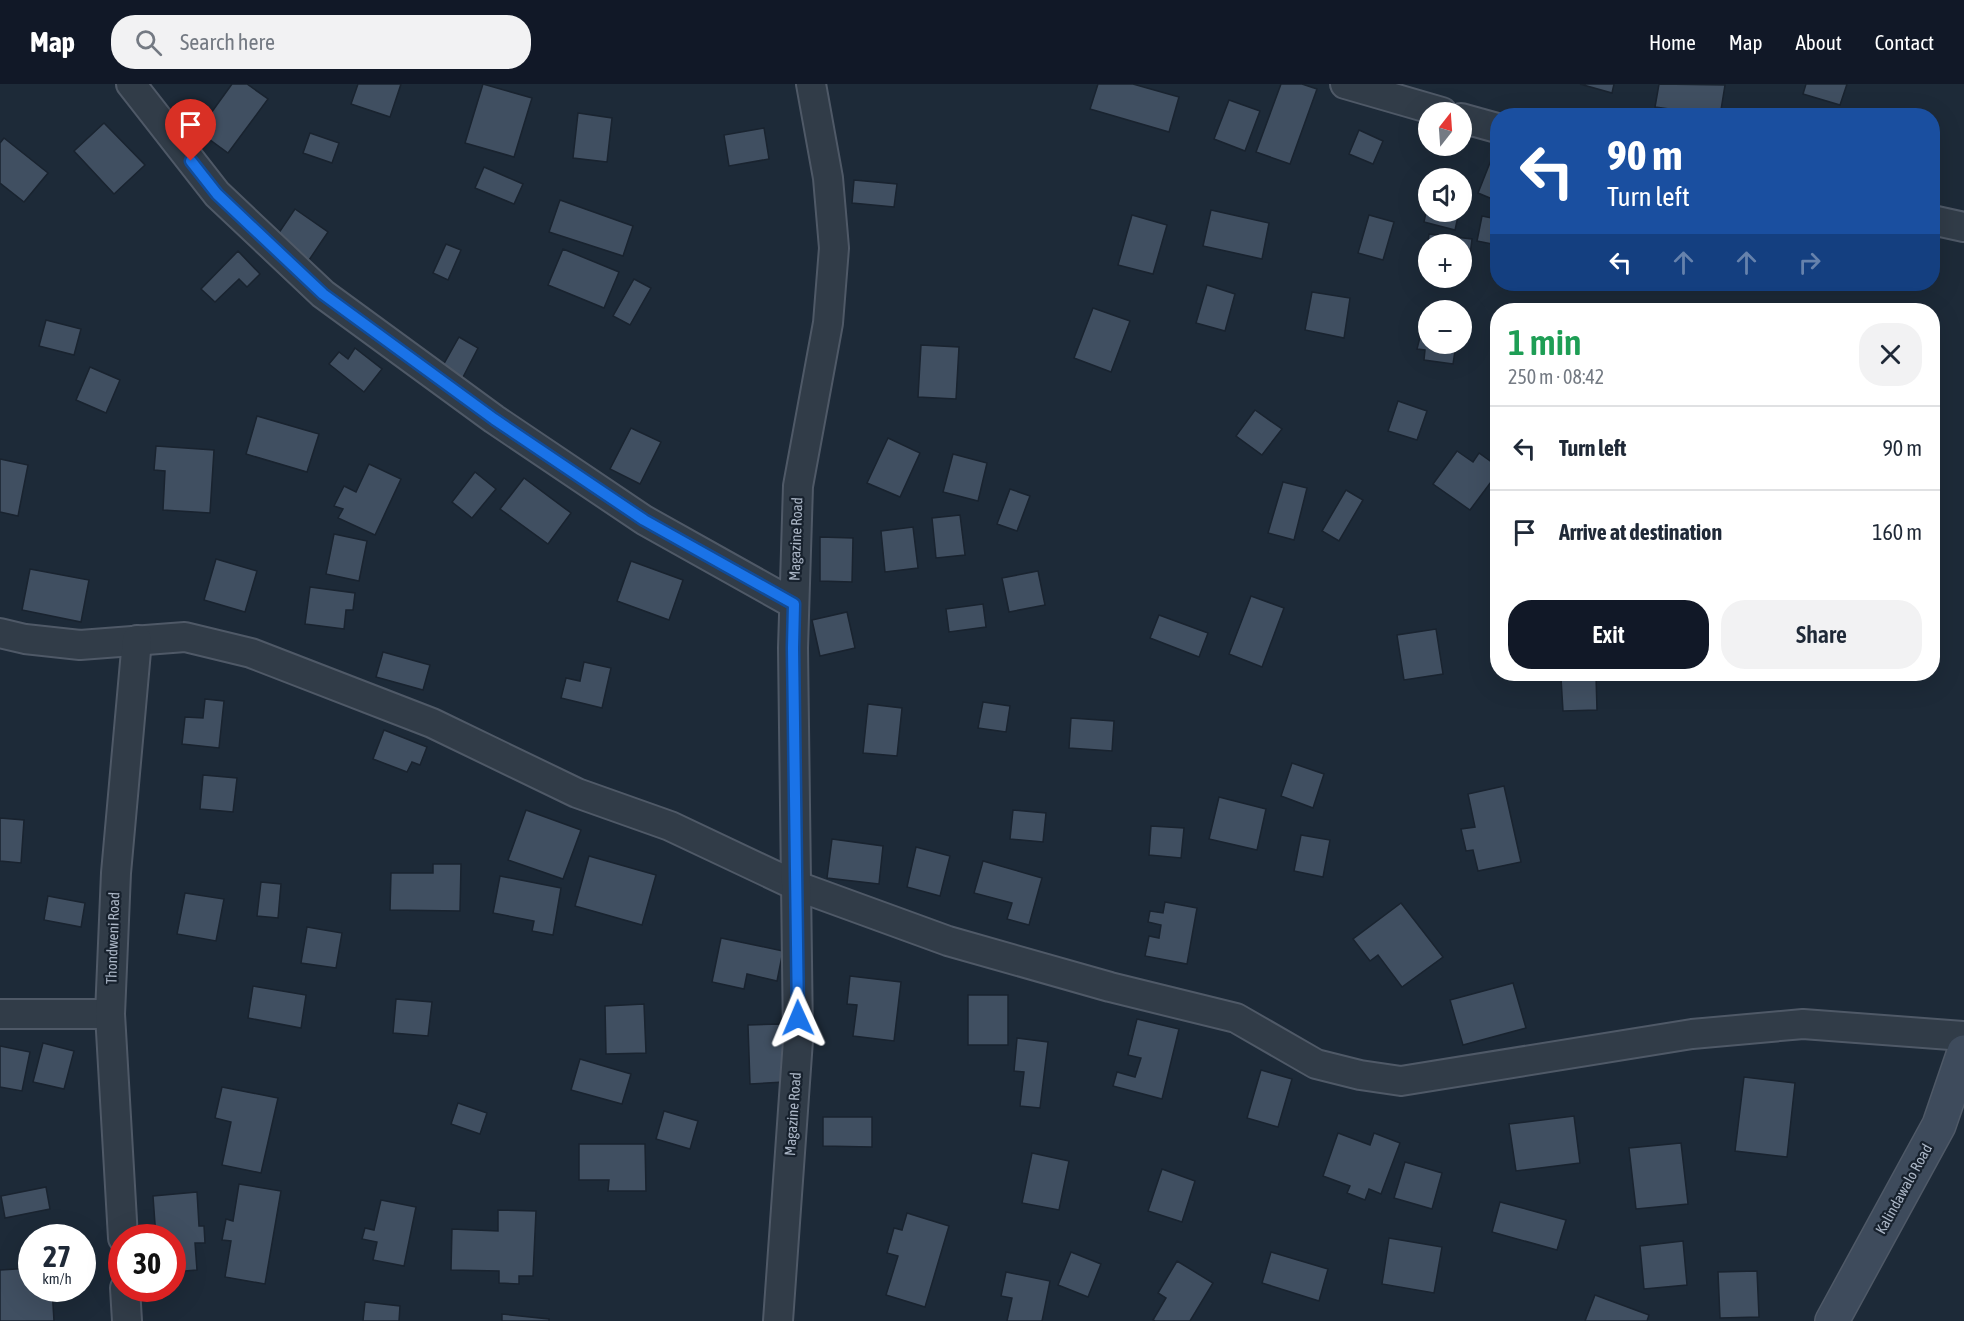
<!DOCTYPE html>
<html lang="en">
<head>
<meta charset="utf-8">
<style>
  body { margin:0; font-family:"Asap Condensed",sans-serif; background:#f2f2f3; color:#1f2937; height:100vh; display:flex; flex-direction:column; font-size:22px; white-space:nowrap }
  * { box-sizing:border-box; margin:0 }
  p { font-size:20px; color:#747a83 }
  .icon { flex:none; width:33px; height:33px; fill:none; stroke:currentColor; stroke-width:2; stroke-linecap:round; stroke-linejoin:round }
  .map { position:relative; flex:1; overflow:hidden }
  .side { position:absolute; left:1490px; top:219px; width:450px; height:378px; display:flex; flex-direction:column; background:#fff; border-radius:24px; box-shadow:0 6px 24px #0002 }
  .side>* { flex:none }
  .top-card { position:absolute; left:1490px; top:24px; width:450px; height:183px; border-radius:24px; box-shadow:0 6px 24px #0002; background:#1a4fa0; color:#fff; overflow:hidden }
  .needle { width:39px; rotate:17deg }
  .controls { position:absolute; left:1418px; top:18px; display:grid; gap:12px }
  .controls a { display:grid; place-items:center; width:54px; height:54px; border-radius:50%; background:#fff; box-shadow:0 6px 24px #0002; font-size:30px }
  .speed { position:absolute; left:18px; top:1140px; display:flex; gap:12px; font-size:30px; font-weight:700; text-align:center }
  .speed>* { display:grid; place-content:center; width:78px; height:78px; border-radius:50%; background:#fff; box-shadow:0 6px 24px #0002; line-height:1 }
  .speed small { font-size:15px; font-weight:400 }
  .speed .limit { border:9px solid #d22; background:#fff; color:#111 }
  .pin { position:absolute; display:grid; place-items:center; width:51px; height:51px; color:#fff; margin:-62px -26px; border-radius:50% 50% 50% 0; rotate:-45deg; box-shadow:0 0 6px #0007 }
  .pin .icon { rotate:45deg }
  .me { position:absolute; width:66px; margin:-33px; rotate:359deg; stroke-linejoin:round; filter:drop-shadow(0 0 4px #0008) }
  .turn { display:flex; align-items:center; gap:21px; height:126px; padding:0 18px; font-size:27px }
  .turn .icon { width:78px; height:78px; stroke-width:2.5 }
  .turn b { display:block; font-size:42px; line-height:51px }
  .lanes { display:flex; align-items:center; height:57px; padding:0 18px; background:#0003; justify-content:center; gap:30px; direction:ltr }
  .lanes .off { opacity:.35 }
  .round { display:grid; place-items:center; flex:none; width:63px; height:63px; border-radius:24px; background:#f2f2f3 }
  .summary { display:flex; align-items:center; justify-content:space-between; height:102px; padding:0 18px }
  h1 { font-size:36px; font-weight:600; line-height:45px; color:#1e9e55 }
  .action { display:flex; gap:12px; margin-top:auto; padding:12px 18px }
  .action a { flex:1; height:69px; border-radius:24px; background:#111827; color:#fff; font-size:24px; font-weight:600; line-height:69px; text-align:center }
  .action a+a { background:#f2f2f3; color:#1f2937 }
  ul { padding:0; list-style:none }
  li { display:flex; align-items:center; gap:18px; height:84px; padding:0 18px; border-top:2px solid #e0e1e3 }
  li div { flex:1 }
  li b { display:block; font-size:22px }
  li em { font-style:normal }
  header { display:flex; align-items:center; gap:36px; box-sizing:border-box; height:84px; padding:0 30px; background:#111827; color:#fff }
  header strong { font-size:28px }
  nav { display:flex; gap:33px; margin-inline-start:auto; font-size:21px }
  .search { width:420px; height:54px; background:#f2f2f3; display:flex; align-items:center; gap:15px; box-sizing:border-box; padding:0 21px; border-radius:24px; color:#747a83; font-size:22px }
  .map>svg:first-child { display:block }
  .building { fill:#404f61; stroke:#19232f; stroke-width:1.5 }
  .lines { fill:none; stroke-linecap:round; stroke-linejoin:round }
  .street-casing { stroke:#4f5967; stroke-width:32 }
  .secondary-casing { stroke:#4f5967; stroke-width:36 }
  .street { stroke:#313c48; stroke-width:28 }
  .secondary { stroke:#3e4b5c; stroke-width:33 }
  .route-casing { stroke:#114b97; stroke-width:15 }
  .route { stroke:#1a73e8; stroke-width:10 }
  .labels { text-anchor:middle; stroke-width:4.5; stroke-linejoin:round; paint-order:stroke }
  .street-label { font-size:15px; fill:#abb6c6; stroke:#17212d }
</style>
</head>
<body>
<header>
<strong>Map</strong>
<div class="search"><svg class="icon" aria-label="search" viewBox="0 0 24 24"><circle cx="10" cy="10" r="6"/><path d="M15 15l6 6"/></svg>Search here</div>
<nav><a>Home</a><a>Map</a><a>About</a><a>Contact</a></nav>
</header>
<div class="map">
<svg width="1964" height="1237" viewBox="0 0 1964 1237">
  <rect width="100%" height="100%" fill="#1d2a38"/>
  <g class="building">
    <polygon points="232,0 247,0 268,15 228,69 198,47"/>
    <polygon points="358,0 401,0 390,33 351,20"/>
    <polygon points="483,0 532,14 514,73 465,59"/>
    <polygon points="1098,0 1133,0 1179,13 1169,48 1090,25"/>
    <polygon points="1281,0 1302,0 1317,5 1290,80 1256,68"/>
    <polygon points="1580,0 1614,0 1612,9"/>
    <polygon points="1659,0 1725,1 1720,32 1655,23"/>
    <polygon points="1806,0 1847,0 1840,21 1803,10"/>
    <polygon points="1229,16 1260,27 1245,67 1214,55"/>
    <polygon points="578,29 612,34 607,78 573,74"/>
    <polygon points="104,39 145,81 114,110 74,67"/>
    <polygon points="764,44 769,75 729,82 724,51"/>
    <polygon points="1359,46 1383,57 1373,80 1349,70"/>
    <polygon points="310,49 339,59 332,79 303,69"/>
    <polygon points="4,54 48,89 24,118 0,99 0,59"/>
    <polygon points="1497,61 1497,117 1478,109"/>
    <polygon points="484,83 523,100 514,120 475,104"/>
    <polygon points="854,96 897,100 894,123 852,119"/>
    <polygon points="560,116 633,142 623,172 549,148"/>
    <polygon points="1428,118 1428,128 1459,128 1455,146 1424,138"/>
    <polygon points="295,125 328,148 307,179 274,156"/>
    <polygon points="1211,126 1269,139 1262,175 1203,162"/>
    <polygon points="1132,131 1167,141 1153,190 1118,181"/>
    <polygon points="1369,131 1394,138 1383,176 1358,169"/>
    <polygon points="1482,132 1497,135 1497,161 1477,157"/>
    <polygon points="1429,150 1472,155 1468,188 1461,187 1461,160 1428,160 1428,183 1425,183"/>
    <polygon points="446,160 461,166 448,196 433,189"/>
    <polygon points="563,165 619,188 604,224 548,201"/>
    <polygon points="238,167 260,190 247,203 239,195 215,218 201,205"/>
    <polygon points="634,195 651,204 630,241 613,232"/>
    <polygon points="1207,201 1235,210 1225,247 1196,239"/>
    <polygon points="1312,208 1350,214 1344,254 1305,246"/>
    <polygon points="1093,224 1130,237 1111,288 1074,274"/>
    <polygon points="46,236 81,245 74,271 39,262"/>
    <polygon points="1428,252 1428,260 1456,260 1453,280 1424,276 1425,266 1417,265 1420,253 1428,254"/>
    <polygon points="459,253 478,264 462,295 441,285"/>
    <polygon points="921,261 959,263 956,315 918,313"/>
    <polygon points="355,264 382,285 364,308 329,280 339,268 348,275"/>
    <polygon points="90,283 120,296 106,329 76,316"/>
    <polygon points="1398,317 1427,327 1417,356 1388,347"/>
    <polygon points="1255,326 1282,345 1262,371 1236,352"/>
    <polygon points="257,332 319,350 307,388 246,370"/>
    <polygon points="631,344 661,358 640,400 610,385"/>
    <polygon points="888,354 920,369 900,413 867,399"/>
    <polygon points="156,362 214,366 210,429 163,426 165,387 154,386"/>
    <polygon points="1457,367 1473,378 1479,369 1497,382 1497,390 1470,426 1433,400"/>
    <polygon points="953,370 987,379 978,417 943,408"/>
    <polygon points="0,375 28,381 18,432 0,428"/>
    <polygon points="369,380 401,395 375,451 338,434 343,425 334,422 344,402 356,408"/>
    <polygon points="475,388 496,405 472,434 452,418"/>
    <polygon points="524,394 571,429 548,460 500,425"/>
    <polygon points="1283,398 1307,404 1294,456 1268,449"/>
    <polygon points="1010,405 1030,412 1017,447 997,440"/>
    <polygon points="1346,406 1363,416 1339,457 1322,447"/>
    <polygon points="960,431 965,471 936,474 932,434"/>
    <polygon points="913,443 918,484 885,488 881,447"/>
    <polygon points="334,450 367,457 359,497 326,490"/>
    <polygon points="820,453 853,454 852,498 820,497"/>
    <polygon points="216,475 257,487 245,528 204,516"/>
    <polygon points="631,477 683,496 669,536 617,517"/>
    <polygon points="30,485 89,496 81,538 22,526"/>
    <polygon points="1038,487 1045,521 1009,528 1002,494"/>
    <polygon points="310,503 355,509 353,526 346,526 344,545 305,540"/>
    <polygon points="1251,512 1284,524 1262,583 1229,570"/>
    <polygon points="983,520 986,543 949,548 946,525"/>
    <polygon points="847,528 855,564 820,572 812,536"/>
    <polygon points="1159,531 1208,549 1199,573 1150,554"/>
    <polygon points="1436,545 1443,590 1404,596 1397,551"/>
    <polygon points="383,568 430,581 423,606 376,593"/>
    <polygon points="584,578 611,584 602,624 561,614 566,594 580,597"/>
    <polygon points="1596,592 1597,626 1563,627 1561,594"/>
    <polygon points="205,615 224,617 219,664 182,660 185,633 203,634"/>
    <polygon points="983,618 1010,622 1006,648 978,644"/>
    <polygon points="868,620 902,624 897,672 863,669"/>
    <polygon points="1071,634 1114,637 1112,667 1069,664"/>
    <polygon points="384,646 427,663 420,681 412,678 407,688 373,675"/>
    <polygon points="1292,679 1324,690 1313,724 1281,712"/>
    <polygon points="203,691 237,694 233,728 200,725"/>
    <polygon points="1504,702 1521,778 1478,787 1473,766 1466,767 1461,745 1475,743 1468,710"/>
    <polygon points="1219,713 1266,725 1257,766 1209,755"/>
    <polygon points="526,726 581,746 563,795 508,776"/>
    <polygon points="1013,726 1046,729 1043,758 1010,755"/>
    <polygon points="0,734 24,736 21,779 0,777"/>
    <polygon points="1151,742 1184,744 1181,774 1149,771"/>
    <polygon points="1301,751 1330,756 1323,793 1294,787"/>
    <polygon points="832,755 883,762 879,800 827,794"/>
    <polygon points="916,763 950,772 940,812 907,803"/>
    <polygon points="589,772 656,791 642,841 575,822"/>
    <polygon points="983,777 1042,794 1029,841 1007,835 1012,819 974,809"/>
    <polygon points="433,780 461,780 460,827 390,826 391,789 433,789"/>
    <polygon points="500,792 561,804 553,851 532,847 534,837 493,829"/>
    <polygon points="261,798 281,800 278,834 257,832"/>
    <polygon points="185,809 224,815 216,857 177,850"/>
    <polygon points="48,812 85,819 81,843 44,836"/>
    <polygon points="1165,818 1197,824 1187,880 1145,872 1149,852 1159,854 1161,841 1148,838 1150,827 1163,829"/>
    <polygon points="1401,819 1443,873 1402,903 1378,871 1370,877 1353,855"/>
    <polygon points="307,843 342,849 336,884 301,879"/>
    <polygon points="721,854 783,867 777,897 747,890 744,905 712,898"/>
    <polygon points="850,892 901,898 894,957 853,952 857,921 847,920"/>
    <polygon points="1513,899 1526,944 1463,961 1450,916"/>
    <polygon points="253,902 306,911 301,944 248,934"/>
    <rect x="968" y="911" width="40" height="50"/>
    <polygon points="396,915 432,918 428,952 393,949"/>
    <polygon points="644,920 646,969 606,970 605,922"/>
    <polygon points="1137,935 1179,945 1162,1015 1113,1002 1117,988 1135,993 1141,974 1128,971"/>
    <polygon points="782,940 784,998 750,1000 748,941"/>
    <polygon points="1017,954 1048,958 1040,1024 1020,1022 1024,988 1014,987"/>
    <polygon points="43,959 74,967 64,1005 33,998"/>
    <polygon points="0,962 30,968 22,1007 0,1003"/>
    <polygon points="580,975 631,990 622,1020 571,1006"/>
    <polygon points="1261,986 1292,995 1278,1043 1247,1034"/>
    <polygon points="1744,993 1795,999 1787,1073 1735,1067"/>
    <polygon points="222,1003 278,1014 261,1089 222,1081 231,1038 215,1034"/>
    <polygon points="458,1019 487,1029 480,1050 451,1040"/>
    <polygon points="664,1027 698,1037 690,1065 656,1055"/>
    <polygon points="1574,1032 1580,1079 1516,1087 1509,1040"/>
    <polygon points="823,1033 872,1033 872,1063 823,1062"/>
    <polygon points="1338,1049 1370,1061 1374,1049 1400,1059 1381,1110 1369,1105 1365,1116 1347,1109 1350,1102 1323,1092"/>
    <polygon points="1681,1059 1688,1120 1636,1125 1629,1064"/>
    <polygon points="579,1060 645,1060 646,1107 608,1107 609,1096 579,1096"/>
    <polygon points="1032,1069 1069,1077 1059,1126 1022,1119"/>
    <polygon points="1405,1078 1442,1089 1432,1125 1394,1114"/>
    <polygon points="1162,1085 1195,1097 1182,1138 1148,1127"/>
    <polygon points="239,1100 281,1107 265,1200 225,1193 231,1157 222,1156 226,1135 233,1137"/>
    <polygon points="46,1103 50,1125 5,1134 1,1112"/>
    <polygon points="197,1108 199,1142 204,1142 205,1159 195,1159 197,1186 172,1188 172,1154 156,1154 153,1112"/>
    <polygon points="381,1116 416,1123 404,1182 373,1176 377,1158 362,1155 365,1144 374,1146"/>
    <polygon points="1500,1118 1566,1136 1557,1166 1492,1148"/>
    <polygon points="498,1126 536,1127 533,1192 519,1192 519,1200 499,1199 499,1187 451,1186 452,1145 498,1147"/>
    <polygon points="907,1129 949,1142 925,1223 886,1211 898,1172 887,1169 894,1144 902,1146"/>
    <polygon points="1389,1154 1442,1163 1434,1209 1382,1200"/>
    <polygon points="1683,1157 1687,1201 1644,1205 1640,1162"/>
    <polygon points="1071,1168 1101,1180 1088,1213 1058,1201"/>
    <polygon points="1271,1168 1328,1185 1319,1217 1262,1199"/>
    <polygon points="1177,1177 1213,1199 1190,1237 1155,1237 1153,1236 1166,1214 1158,1209"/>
    <polygon points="32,1184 32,1204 52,1204 54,1237 0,1237 0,1186"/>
    <polygon points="1757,1187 1759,1233 1720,1234 1718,1188"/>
    <polygon points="1006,1188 1050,1197 1042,1237 1007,1237 1012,1214 1001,1212"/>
    <polygon points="1595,1211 1649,1231 1647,1237 1585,1237"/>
    <polygon points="365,1218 400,1222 399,1237 363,1237"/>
    <polygon points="502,1230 549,1235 549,1237 502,1237"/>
  </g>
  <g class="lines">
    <g class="street-casing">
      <g id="street">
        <polyline points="131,0 217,110 323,210 494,335 644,436 794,520"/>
        <polyline points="1345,0 1442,28"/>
        <polyline points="1461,34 1497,44"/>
        <polyline points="1932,136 1964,143"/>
        <polyline points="0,549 25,555 80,561 185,553 251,569 432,639 577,709 670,742 797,802 948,857 1110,903 1236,934 1316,980 1360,991 1401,997 1692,950 1803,940 1964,952"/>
        <polyline points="0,930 110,930"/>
        <polyline points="123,1154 110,930 116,789 137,556"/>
        <polyline points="125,1204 127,1237"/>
        <polyline points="778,1237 798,956 793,564 798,402 828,239 834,164 828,94 811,0"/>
      </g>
    </g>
    <g class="secondary-casing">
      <polyline id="secondary" points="1832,1237 1939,1041 1964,968"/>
    </g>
    <use href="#street" class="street"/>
    <use href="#secondary" class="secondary"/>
  </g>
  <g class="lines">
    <g class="route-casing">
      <polyline id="route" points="191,77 217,110 323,210 494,335 644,436 794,520 793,564 798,934"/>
    </g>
    <use href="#route" class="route"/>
  </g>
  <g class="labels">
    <g class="street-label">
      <text transform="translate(796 455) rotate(-88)" y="5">Magazine Road</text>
      <text transform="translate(113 854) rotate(-88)" y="5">Thondweni Road</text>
      <text transform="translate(793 1030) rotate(-86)" y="5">Magazine Road</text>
      <text transform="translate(1904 1105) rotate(-61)" y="5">Kalindawalo Road</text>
    </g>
  </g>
</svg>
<div class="controls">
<a><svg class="needle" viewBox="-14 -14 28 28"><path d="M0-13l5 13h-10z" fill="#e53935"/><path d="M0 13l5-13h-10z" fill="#747a83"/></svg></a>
<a><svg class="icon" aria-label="sound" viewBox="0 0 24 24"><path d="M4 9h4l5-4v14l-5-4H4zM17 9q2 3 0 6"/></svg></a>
<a>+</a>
<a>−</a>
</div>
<div class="speed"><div>27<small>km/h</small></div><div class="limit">30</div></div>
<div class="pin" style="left:191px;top:77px;background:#d93025"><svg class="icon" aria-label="arrive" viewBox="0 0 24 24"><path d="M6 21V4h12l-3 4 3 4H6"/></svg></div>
<svg class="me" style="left:798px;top:934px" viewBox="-20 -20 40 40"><path d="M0-17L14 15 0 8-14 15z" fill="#1a73e8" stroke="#fff" stroke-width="4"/></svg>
<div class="top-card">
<div class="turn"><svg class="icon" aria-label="left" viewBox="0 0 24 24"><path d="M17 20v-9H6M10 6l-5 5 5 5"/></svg><div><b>90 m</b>Turn left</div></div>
<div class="lanes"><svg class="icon" aria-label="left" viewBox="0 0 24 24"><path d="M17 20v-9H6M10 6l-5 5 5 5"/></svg><svg class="icon off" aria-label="ahead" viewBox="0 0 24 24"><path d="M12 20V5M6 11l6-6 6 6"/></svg><svg class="icon off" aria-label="ahead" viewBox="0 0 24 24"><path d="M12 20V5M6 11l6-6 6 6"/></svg><svg class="icon off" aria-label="right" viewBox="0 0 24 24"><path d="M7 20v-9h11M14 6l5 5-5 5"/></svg></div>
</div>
<section class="side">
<div class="summary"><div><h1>1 min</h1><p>250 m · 08:42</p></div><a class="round"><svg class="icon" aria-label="close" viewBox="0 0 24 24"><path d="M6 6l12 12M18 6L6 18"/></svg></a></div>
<ul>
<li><svg class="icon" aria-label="left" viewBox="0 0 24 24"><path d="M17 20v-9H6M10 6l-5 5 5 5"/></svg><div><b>Turn left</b></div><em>90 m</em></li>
<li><svg class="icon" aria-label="arrive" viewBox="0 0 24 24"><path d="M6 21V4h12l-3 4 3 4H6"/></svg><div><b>Arrive at destination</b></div><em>160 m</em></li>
</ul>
<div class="action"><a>Exit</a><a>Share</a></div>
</section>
</div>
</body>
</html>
